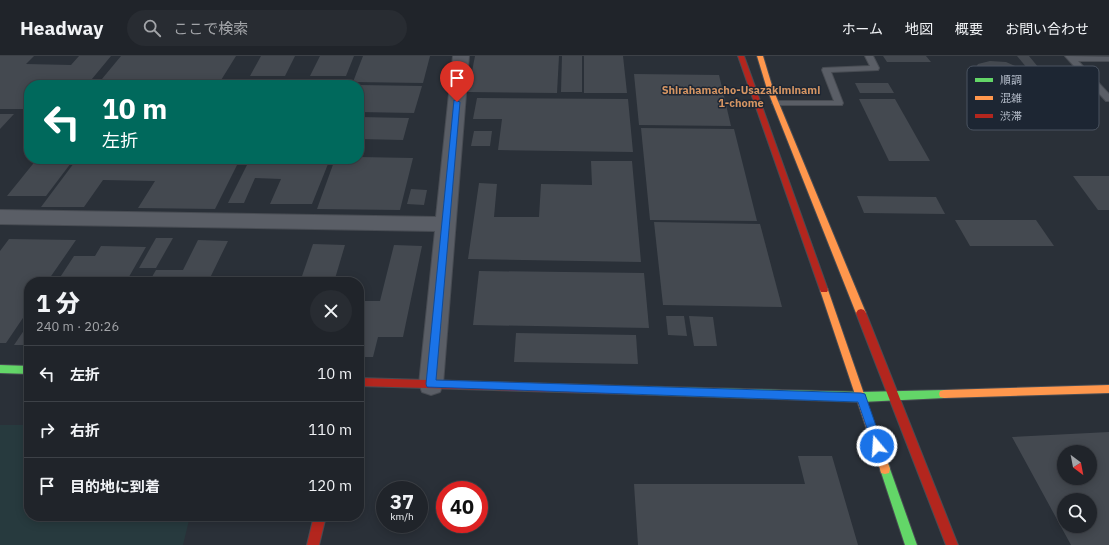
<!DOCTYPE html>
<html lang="ja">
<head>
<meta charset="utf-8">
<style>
  body { margin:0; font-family:"IBM Plex Sans","Noto Sans JP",sans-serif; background:#282c32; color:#f1f3f6; height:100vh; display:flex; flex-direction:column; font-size:15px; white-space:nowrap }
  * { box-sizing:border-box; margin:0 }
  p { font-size:13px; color:#a2a4a8 }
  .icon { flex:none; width:22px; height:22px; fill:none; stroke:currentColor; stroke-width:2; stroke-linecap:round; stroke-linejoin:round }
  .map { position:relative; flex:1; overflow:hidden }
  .drawer { position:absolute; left:24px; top:221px; width:340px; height:244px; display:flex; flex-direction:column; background:#20242a; border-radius:16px; box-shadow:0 2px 10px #0003,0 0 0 1px #3d4147 }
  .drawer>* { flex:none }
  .banner { position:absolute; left:24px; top:24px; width:340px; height:84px; border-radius:16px; box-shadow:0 2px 10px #0003,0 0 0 1px #3d4147; background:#00695c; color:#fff; overflow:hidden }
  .needle { width:26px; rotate:148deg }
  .fabs { position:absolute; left:1057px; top:389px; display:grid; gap:8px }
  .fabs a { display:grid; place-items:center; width:40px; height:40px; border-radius:50%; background:#20242a; box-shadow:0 2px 10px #0003,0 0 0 1px #3d4147; font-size:20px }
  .speed { position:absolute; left:376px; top:425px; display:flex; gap:8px; font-size:20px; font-weight:700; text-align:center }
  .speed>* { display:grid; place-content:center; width:52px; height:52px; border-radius:50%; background:#20242a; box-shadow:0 2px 10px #0003,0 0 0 1px #3d4147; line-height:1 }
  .speed small { font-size:10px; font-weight:400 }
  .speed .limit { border:6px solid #d22; background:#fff; color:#111 }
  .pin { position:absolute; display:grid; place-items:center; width:34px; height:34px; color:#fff; margin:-41px -17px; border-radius:50% 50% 50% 0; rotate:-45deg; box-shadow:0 0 4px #0007 }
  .pin .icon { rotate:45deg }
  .me { position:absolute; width:44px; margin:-22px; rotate:342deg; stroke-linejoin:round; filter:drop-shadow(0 0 3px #0008) }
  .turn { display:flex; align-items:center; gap:14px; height:84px; padding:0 12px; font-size:18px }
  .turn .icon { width:52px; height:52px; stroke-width:2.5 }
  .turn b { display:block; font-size:28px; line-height:34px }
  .round { display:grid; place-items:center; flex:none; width:42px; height:42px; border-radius:21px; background:#282c32 }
  .headline { display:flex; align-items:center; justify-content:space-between; height:68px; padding:0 12px }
  h1 { font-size:24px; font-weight:800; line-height:30px }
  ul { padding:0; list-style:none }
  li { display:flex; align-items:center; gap:12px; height:56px; padding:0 12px; border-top:1px solid #3d4147 }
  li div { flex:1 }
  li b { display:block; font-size:15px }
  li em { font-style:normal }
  header { display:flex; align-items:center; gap:24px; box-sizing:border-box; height:56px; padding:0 20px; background:#20242a; border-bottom:1px solid #3d4147 }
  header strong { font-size:19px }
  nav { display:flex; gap:22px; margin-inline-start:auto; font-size:14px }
  .search { width:280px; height:36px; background:#282c32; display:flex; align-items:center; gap:10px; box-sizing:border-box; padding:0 14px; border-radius:22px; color:#a2a4a8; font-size:15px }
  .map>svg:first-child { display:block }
  .green { fill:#273a3e }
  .building { fill:#444950; fill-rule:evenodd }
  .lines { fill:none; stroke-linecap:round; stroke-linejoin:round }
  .lane-casing { stroke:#484c53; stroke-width:2 }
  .street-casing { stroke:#484c53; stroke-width:2 }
  .fast-casing { stroke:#484c53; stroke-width:2 }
  .slow-casing { stroke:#484c53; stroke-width:2 }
  .jam-casing { stroke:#484c53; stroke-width:2 }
  .lane { fill:#5a5e66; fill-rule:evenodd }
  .street { fill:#5a5e66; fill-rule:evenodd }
  .fast { fill:#63d668; fill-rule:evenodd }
  .slow { fill:#ff974d; fill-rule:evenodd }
  .jam { fill:#b3261e; fill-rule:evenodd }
  .route { fill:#1a73e8; stroke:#114b97 }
  .labels { text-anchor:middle; stroke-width:3; stroke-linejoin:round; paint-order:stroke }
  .far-neighbourhood-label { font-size:11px; font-weight:bold; fill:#d59563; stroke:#1d2633 }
  .key { fill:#1d2633; stroke:#4a5360; stroke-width:1 }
  .key-label { font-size:11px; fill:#b4bcc9 }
</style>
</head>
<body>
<header>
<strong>Headway</strong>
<div class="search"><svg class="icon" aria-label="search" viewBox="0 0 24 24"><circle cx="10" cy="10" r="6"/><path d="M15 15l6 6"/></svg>ここで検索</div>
<nav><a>ホーム</a><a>地図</a><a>概要</a><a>お問い合わせ</a></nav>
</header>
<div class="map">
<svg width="1109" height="489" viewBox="0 0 1109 489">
  <rect width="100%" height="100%" fill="#2a3038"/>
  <polygon class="green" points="0,369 29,369 29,460 190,460 183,489 0,489"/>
  <g class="building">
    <polygon points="0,0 34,0 26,8 71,9 79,0 111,0 87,29 29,29 29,53 0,53"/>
    <polygon points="121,0 236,0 218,29 97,29"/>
    <polygon points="261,0 295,0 285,20 250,20"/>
    <polygon points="320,0 354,0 346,20 310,20"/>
    <polygon points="363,0 430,0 423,27 353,26"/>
    <polygon points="475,0 559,0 557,37 468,36"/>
    <polygon points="562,0 582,0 582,36 561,36"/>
    <polygon points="584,0 623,0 627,37 584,37"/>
    <polygon points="883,0 926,0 931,6 887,6"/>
    <polygon points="1017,0 1029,0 1081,63 1069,62"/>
    <polygon points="990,5 1006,6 1022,13 1030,22 1031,26 1029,30 1024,32 1017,33 1000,31 991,28 984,25 976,16 976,11 978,8"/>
    <polygon points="634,18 719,19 731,70 639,69"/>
    <polygon points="226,23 345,24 343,29 222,29"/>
    <polygon points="855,27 888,27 894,37 860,37"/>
    <polygon points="359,29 422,30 414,57 359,56"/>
    <polygon points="477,42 628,43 633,96 498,94 502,63 473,63"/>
    <polygon points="859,43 895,43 930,105 889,105"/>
    <polygon points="0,58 14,58 0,73"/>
    <polygon points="359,61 409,62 403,84 359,83"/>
    <polygon points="641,72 734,73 757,165 650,164"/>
    <polygon points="474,75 492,75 490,90 471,90"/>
    <polygon points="359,101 413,102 400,154 317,153 335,103 359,103"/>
    <polygon points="37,103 74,103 46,140 7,140"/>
    <polygon points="77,103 240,103 215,153 138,152 155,125 103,124 84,151 41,151"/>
    <polygon points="250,103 330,103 312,148 270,148 281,123 255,122 244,147 228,147"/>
    <polygon points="591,105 632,105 641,206 468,203 479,127 497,128 494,161 539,161 541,128 592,129"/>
    <polygon points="1073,120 1109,120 1109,154 1098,154"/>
    <polygon points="411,133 427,134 424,149 407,148"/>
    <polygon points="857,140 936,141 945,158 864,157"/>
    <polygon points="955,164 1036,164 1054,190 970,190"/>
    <polygon points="654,166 760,168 782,251 663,249"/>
    <polygon points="156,182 173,182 156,212 139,212"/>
    <polygon points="9,183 76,184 47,226 29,226 29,253 6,287 0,287 0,195"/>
    <polygon points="198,184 228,185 208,226 149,226 156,214 183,214"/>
    <polygon points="313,188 345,189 334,226 300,226"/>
    <polygon points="394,189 422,190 403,281 378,281 373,301 359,301 359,245 380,245"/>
    <polygon points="101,190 146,191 126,226 57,226 74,200 95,200"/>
    <polygon points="479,215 644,217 649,272 473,269"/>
    <polygon points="666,260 684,260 687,280 668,279"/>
    <polygon points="689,260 713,261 717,290 694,290"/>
    <polygon points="29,267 29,289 14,289"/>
    <polygon points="516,277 636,279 638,308 514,306"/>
    <path d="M1109 376V489H1071L1012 381ZM1064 396H1090V422H1064ZM1064 444H1090V470H1064Z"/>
    <polygon points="798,400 832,400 858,489 638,489 634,428 805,428"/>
  </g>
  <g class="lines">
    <g class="lane-casing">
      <g id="lane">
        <polygon points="865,0 873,0 879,12 878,14 831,16 843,47 842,49 776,49 772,47 776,45 834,45 822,14 823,12 870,10"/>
        <polygon points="1065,0 1109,1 1109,5 1078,5 1109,38 1109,45 1106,45"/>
      </g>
    </g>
    <g class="street-casing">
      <polygon id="street" points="453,0 469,0 443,328 440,336 431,339 422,336 419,328 435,175 0,168 0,154 436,161"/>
    </g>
    <g class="fast-casing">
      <g id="fast">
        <polygon points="0,309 29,310 29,318 0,317"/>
        <polygon points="627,330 861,336 944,334 948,335 949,338 948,341 944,342 861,346 627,338 623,337 622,334 623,331"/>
        <polygon points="885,408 889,409 890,413 917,489 905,489 880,413 881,409"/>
      </g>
    </g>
    <g class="slow-casing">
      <g id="slow">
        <polygon points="757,0 763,0 773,33 866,257 864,260 858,260 856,257 767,33"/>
        <polygon points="824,231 827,232 828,234 890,413 889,417 885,418 881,417 880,413 820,234 821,232"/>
        <polygon points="1109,329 1109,337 944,342 940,341 939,338 940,335 944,334"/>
      </g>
    </g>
    <g class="jam-casing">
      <g id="jam">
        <polygon points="738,0 744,0 828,234 827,236 821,236 820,234"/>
        <polygon points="861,253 864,254 866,257 958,489 946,489 856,257 858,254"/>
        <polygon points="359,322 627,330 631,331 632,334 631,337 627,338 359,330"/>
        <polygon points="314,460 326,460 319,489 307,489"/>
      </g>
    </g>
    <use href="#lane" class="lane"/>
    <use href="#street" class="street"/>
    <use href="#fast" class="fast"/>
    <use href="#slow" class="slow"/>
    <use href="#jam" class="jam"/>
  </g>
  <polygon class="route" points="454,44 460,46 436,324 861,337 865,338 866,341 883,390 881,393 877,395 874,393 858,346 427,331 426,328"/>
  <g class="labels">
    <g class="far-neighbourhood-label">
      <text x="741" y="38">Shirahamacho-Usazakiminami<tspan x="741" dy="13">1-chome</tspan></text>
    </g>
  </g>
  <rect x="967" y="10" width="132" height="64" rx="6" class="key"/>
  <rect x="975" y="22" width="18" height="4" fill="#63d668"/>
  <rect x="975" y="40" width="18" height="4" fill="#ff974d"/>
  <rect x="975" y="58" width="18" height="4" fill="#b3261e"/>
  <g class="key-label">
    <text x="1000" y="28">順調</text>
    <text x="1000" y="46">混雑</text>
    <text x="1000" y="64">渋滞</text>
  </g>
</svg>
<div class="fabs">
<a><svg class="needle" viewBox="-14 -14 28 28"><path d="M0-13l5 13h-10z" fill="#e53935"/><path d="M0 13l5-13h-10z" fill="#a2a4a8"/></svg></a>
<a><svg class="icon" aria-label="search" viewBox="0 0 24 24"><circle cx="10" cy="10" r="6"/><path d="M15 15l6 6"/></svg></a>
</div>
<div class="speed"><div>37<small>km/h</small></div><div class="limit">40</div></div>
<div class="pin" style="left:457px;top:46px;background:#d93025"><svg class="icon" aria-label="arrive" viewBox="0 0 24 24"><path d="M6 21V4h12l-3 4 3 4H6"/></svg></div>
<svg class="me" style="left:877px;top:390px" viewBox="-20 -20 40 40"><circle r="17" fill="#1a73e8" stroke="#fff" stroke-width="3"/><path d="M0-11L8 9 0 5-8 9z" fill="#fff"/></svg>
<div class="banner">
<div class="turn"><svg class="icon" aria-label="left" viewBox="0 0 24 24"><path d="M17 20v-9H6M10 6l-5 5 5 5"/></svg><div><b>10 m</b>左折</div></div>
</div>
<section class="drawer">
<div class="headline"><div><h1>1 分</h1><p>240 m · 20:26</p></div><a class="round"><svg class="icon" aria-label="close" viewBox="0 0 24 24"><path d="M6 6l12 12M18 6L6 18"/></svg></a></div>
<ul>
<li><svg class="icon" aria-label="left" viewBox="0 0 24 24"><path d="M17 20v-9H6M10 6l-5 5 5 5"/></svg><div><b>左折</b></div><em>10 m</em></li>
<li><svg class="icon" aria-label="right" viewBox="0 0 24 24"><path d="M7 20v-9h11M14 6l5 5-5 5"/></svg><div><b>右折</b></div><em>110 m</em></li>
<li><svg class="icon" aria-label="arrive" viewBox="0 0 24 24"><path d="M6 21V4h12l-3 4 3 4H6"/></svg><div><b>目的地に到着</b></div><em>120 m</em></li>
</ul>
</section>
</div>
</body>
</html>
